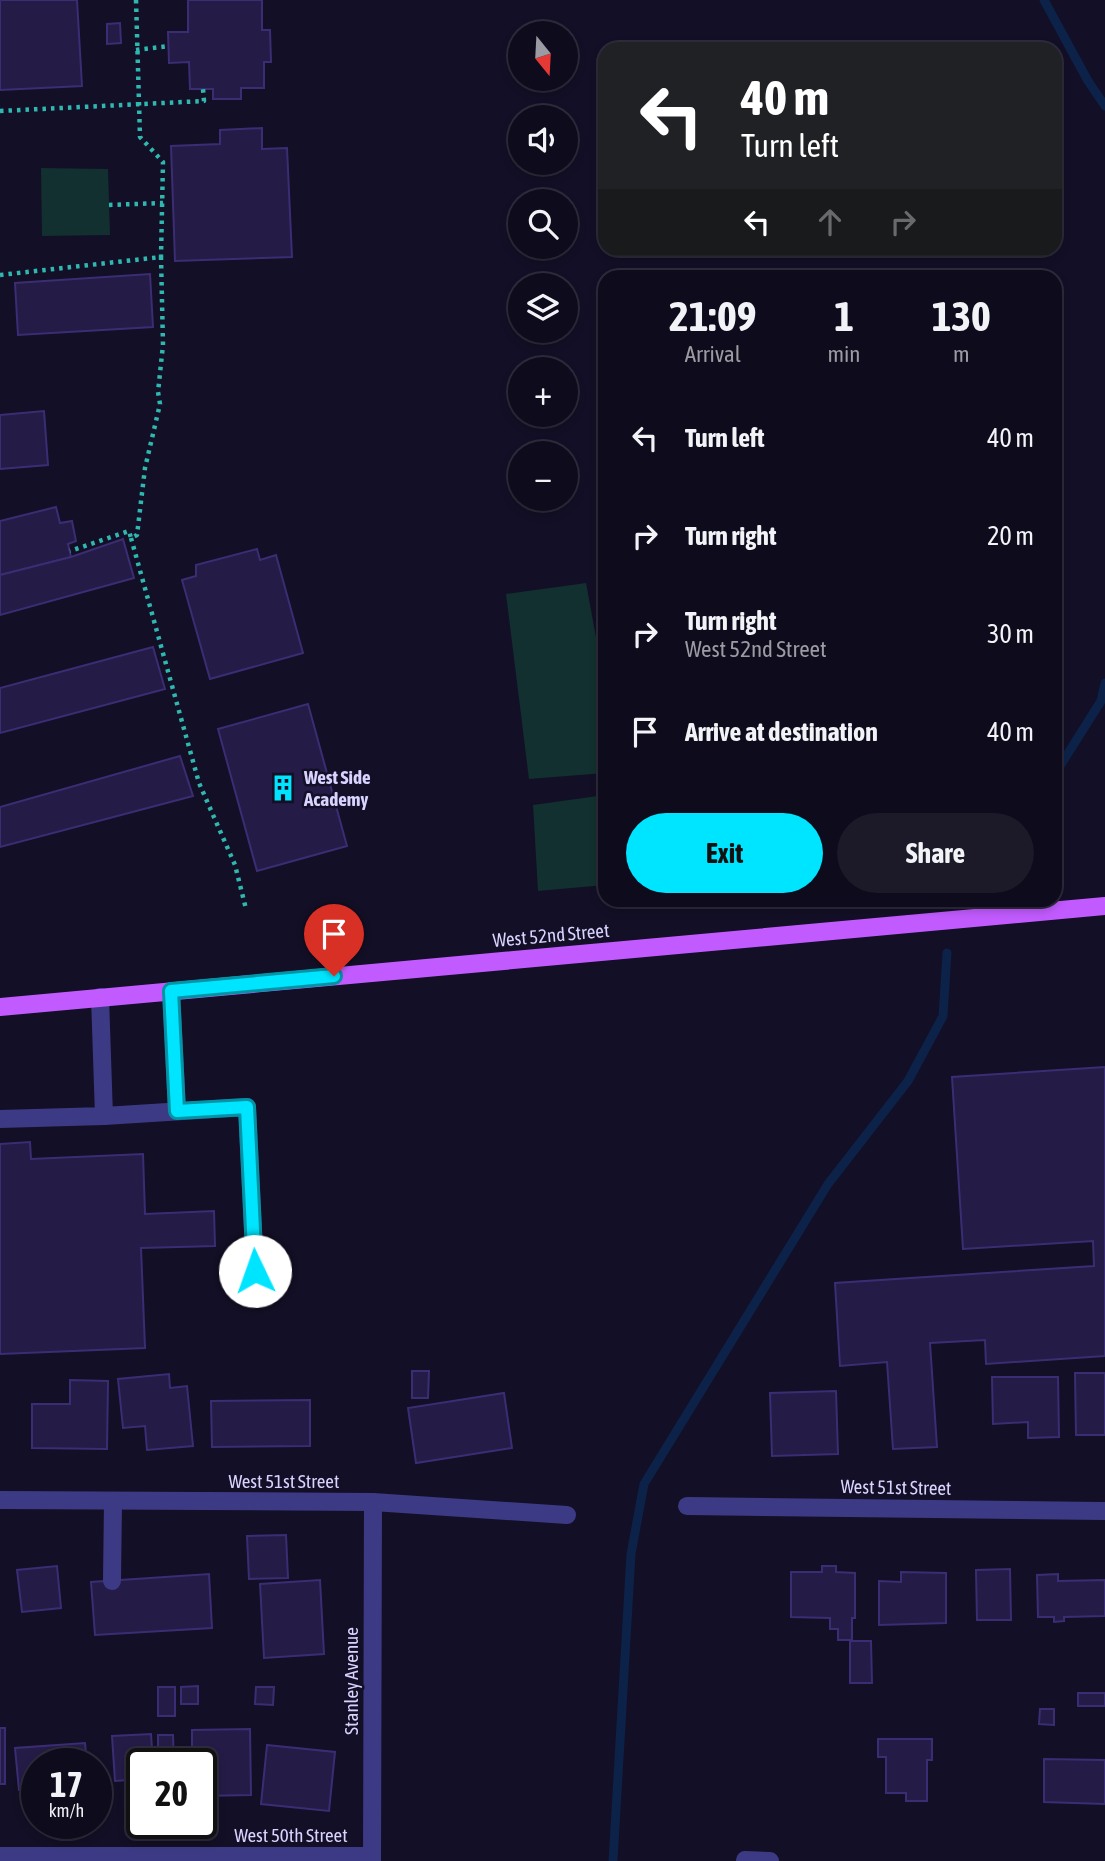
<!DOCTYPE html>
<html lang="en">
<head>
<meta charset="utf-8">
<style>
  body { margin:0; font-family:"Asap Condensed",sans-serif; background:#1c1929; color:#f1f3f6; height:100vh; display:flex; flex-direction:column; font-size:26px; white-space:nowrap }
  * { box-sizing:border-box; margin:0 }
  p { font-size:23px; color:#9b9ba3 }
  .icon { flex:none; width:38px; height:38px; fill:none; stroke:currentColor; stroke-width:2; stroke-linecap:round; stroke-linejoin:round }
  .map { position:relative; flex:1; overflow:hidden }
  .drawer { position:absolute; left:598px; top:270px; width:464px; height:637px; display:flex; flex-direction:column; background:#0e0b1c; border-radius:21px; box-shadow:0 4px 10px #0003,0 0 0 2px #2e2b3b }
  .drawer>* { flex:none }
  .top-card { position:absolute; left:598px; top:42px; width:464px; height:214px; border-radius:21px; box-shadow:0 4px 10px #0003,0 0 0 2px #2e2b3b; background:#202124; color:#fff; overflow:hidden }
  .needle { width:46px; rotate:162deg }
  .tools { position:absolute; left:508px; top:21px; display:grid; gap:14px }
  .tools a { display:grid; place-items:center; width:70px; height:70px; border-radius:50%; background:#0e0b1c; box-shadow:0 4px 10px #0003,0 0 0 2px #2e2b3b; font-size:35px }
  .speed { position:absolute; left:21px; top:1748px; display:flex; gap:14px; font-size:35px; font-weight:700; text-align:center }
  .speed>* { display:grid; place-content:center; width:91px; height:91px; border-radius:50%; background:#0e0b1c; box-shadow:0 4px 10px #0003,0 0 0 2px #2e2b3b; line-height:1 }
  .speed small { font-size:18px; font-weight:400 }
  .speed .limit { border:4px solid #111; border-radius:10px; background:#fff; color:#111 }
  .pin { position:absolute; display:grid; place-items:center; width:60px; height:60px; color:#fff; margin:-72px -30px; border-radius:50% 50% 50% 0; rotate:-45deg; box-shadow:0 0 7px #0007 }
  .pin .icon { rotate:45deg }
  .me { position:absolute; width:77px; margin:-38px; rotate:357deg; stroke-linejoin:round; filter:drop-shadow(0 0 5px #0008) }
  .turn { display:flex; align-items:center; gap:24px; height:147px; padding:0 28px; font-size:32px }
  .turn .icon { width:91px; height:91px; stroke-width:2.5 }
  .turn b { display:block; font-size:49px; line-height:60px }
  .lanes { display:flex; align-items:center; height:66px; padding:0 28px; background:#0003; justify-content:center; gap:35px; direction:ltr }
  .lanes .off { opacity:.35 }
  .eta { display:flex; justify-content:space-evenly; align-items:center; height:119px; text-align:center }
  .eta b { font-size:42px; font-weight:700; line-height:49px }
  .primary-button { display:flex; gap:14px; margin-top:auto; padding:14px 28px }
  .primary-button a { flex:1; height:80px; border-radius:42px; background:#00e5ff; color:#111; font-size:28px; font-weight:700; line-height:80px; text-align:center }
  .primary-button a+a { background:#1c1929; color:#f1f3f6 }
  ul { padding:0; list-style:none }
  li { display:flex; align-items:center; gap:21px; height:98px; padding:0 28px }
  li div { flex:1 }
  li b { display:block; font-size:26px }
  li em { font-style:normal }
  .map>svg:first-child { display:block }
  .green { fill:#12302f }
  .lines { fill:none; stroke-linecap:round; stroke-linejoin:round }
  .stream { stroke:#0c2248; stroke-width:9 }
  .building { fill:#241b47; stroke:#3b2d73; stroke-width:2 }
  .path { stroke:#2fb8b0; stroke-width:4.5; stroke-dasharray:3.5 5; stroke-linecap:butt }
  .minor { stroke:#3d3a85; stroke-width:18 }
  .major { stroke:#c25bff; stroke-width:18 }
  .route-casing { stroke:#0095a6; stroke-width:18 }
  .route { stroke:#00e5ff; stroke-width:12 }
  .labels { text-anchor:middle; stroke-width:5; stroke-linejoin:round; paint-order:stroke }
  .poi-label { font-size:19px; font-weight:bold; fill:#d9d4ff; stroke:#130f26; text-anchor:start }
  .street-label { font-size:19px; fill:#d9d4ff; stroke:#130f26 }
</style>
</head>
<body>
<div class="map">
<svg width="1105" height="1861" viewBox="0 0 1105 1861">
  <rect width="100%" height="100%" fill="#130f26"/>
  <g class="green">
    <polygon points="41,168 108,169 110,235 42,236"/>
    <polygon points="586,583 605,686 605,773 529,779 506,594"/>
    <polygon points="605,795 605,885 538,891 533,805"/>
  </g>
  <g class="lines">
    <g class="stream">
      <polyline points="1044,0 1088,81 1105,106"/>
      <polyline points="1055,771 1060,766 1101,701 1105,683"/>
      <polyline points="613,1861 631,1554 644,1484 828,1184 908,1081 943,1016 947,953"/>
    </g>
  </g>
  <g class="building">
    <polygon points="0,0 77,0 82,86 0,90"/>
    <polygon points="188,0 262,0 262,30 270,30 271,62 264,62 264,88 241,88 241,99 213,99 213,89 190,89 189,62 169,63 168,32 188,32"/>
    <polygon points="120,23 121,43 107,44 107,24"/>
    <polygon points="262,128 262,149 287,148 292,257 175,261 171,146 220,144 220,130"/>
    <polygon points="150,274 153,327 18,335 15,283"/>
    <polygon points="44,411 48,465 0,469 0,415"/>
    <polygon points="56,507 60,523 72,521 76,541 68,544 71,557 0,575 0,521"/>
    <polygon points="123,539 134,578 0,615 0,575 71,557"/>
    <polygon points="257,549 260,560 276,555 303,653 210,679 182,580 196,576 196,565"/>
    <polygon points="153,647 165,689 0,733 0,688"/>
    <polygon points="308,704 347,846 257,871 218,729"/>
    <polygon points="180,756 193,796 0,847 0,807"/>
    <polygon points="1105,1067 1105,1356 986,1364 985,1340 930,1343 937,1447 893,1449 887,1362 840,1366 835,1283 1094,1266 1093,1241 963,1249 952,1077"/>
    <polygon points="30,1142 31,1159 143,1154 145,1214 214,1211 215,1246 141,1248 145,1348 0,1354 0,1144"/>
    <polygon points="412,1371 429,1371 428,1398 412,1398"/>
    <polygon points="1075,1373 1105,1373 1105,1435 1076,1435"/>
    <polygon points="169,1374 170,1388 187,1386 193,1446 147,1450 145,1426 123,1428 118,1379"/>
    <polygon points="992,1377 1058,1377 1059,1437 1028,1438 1028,1422 993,1424"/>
    <polygon points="70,1380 108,1381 107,1449 32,1448 32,1404 70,1404"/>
    <polygon points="836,1391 838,1454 772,1456 770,1393"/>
    <polygon points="504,1393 512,1448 416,1463 408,1408"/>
    <polygon points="310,1400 310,1446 212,1447 211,1401"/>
    <polygon points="286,1535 288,1578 249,1579 247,1536"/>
    <polygon points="57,1566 61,1608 22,1612 17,1570"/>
    <polygon points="822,1566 836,1566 836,1572 855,1573 855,1618 852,1618 852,1640 838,1640 838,1629 830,1629 830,1618 791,1617 791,1572 822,1572"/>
    <polygon points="1010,1569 1011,1620 977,1620 976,1570"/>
    <polygon points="901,1572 946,1573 946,1623 879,1625 879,1581 901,1582"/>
    <polygon points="209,1574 212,1628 95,1635 91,1582"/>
    <polygon points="1058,1574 1058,1581 1105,1580 1105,1616 1064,1617 1064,1621 1054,1622 1054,1617 1038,1617 1037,1575"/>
    <polygon points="320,1580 324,1654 264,1658 260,1584"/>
    <polygon points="850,1641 871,1641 872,1683 850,1683"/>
    <polygon points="198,1686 198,1704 181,1704 181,1687"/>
    <rect x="158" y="1687" width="17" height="29"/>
    <polygon points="256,1687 274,1687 273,1705 255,1704"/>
    <rect x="1078" y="1693" width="27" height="13"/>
    <polygon points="1040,1709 1054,1709 1054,1725 1039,1724"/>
    <rect x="0" y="1728" width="5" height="56"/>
    <polygon points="250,1729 251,1795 201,1796 201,1764 192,1764 192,1730"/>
    <polygon points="151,1734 153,1764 142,1764 142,1779 115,1781 112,1736"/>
    <polygon points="158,1735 173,1735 174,1764 158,1764"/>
    <polygon points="878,1739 932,1739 932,1760 927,1760 927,1801 906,1801 906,1793 886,1793 886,1757 878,1757"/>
    <polygon points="85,1743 87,1764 37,1764 37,1789 19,1790 15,1748"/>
    <polygon points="267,1745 335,1752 329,1811 261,1804"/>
    <polygon points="1044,1759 1105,1760 1105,1804 1044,1802"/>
  </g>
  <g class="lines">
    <g class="path">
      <polyline points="136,0 140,137 163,162 161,257"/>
      <polyline points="136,50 169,46"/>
      <polyline points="0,111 204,101 203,89"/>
      <polyline points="109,205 163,203"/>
      <polyline points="0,275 161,257 163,345 158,392 160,404 145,468 137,535 131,538 129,531 70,551"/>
      <polyline points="131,538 199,783 235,865 246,909"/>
    </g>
    <g class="minor">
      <polyline points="171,991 177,1111"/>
      <polyline points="104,1116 247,1107 255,1271"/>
      <polyline points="0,1119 104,1116 100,997"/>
      <polyline points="0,1500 373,1502 567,1515"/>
      <polyline points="687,1506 1105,1511"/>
      <polyline points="112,1581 113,1501"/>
      <polyline points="0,1856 372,1856"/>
      <polyline points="745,1860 770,1861"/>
      <polyline points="372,1861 373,1502"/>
    </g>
    <polyline class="major" points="0,1007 1105,906"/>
  </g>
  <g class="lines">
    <g class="route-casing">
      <polyline id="route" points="255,1271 247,1107 177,1111 171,991 334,976"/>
    </g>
    <use href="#route" class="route"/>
  </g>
  <defs>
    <g id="building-bare" transform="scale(2.1)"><path d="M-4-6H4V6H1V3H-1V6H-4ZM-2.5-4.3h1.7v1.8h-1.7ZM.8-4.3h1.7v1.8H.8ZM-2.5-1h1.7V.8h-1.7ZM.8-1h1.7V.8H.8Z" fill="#00e5ff" stroke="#130f26" stroke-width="2.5" paint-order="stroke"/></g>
  </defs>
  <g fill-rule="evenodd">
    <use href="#building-bare" x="283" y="788"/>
  </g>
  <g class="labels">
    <g class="poi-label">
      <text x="304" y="784">West Side<tspan x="304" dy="22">Academy</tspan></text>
    </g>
    <g class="street-label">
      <text transform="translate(551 935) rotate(-5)" y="7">West 52nd Street</text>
      <text x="284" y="1488">West 51st Street</text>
      <text transform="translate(896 1487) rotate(1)" y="7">West 51st Street</text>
      <text transform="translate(351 1681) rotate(-90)" y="7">Stanley Avenue</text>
      <text x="291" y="1842">West 50th Street</text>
    </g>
  </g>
</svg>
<div class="tools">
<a><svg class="needle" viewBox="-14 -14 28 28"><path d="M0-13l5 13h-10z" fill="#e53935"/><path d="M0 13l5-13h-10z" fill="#9b9ba3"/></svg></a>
<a><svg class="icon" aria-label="sound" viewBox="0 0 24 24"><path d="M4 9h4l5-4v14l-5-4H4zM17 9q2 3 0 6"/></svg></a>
<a><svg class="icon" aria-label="search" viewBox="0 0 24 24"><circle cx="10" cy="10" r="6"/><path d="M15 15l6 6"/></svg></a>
<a><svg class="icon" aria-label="layers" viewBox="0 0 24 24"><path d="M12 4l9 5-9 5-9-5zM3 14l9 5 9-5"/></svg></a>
<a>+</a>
<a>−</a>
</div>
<div class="speed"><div>17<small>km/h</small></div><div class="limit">20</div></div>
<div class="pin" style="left:334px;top:976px;background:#d93025"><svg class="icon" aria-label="arrive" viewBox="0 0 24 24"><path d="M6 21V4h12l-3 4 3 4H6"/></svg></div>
<svg class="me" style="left:255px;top:1271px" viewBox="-20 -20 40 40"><circle r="19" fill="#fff"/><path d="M0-13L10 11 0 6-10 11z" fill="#00e5ff"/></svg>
<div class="top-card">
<div class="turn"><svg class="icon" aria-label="left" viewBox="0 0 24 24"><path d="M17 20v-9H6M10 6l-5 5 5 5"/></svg><div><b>40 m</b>Turn left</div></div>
<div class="lanes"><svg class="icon" aria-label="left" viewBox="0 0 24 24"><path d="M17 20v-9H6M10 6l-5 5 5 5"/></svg><svg class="icon off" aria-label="ahead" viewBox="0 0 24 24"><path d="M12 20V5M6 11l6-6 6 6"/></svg><svg class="icon off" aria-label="right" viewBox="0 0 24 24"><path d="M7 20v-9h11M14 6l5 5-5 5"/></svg></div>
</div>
<section class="drawer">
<div class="eta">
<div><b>21:09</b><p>Arrival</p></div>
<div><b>1</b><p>min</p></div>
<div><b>130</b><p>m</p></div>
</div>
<ul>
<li><svg class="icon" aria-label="left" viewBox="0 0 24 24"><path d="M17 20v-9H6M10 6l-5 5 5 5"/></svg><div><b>Turn left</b></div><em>40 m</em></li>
<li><svg class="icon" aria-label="right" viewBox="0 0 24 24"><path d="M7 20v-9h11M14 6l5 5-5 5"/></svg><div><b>Turn right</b></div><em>20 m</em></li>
<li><svg class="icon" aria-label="right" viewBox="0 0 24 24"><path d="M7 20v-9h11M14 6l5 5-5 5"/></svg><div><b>Turn right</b><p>West 52nd Street</p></div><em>30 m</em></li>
<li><svg class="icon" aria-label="arrive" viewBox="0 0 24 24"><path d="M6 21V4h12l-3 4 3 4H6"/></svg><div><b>Arrive at destination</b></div><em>40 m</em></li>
</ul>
<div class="primary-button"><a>Exit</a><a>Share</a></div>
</section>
</div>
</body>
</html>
